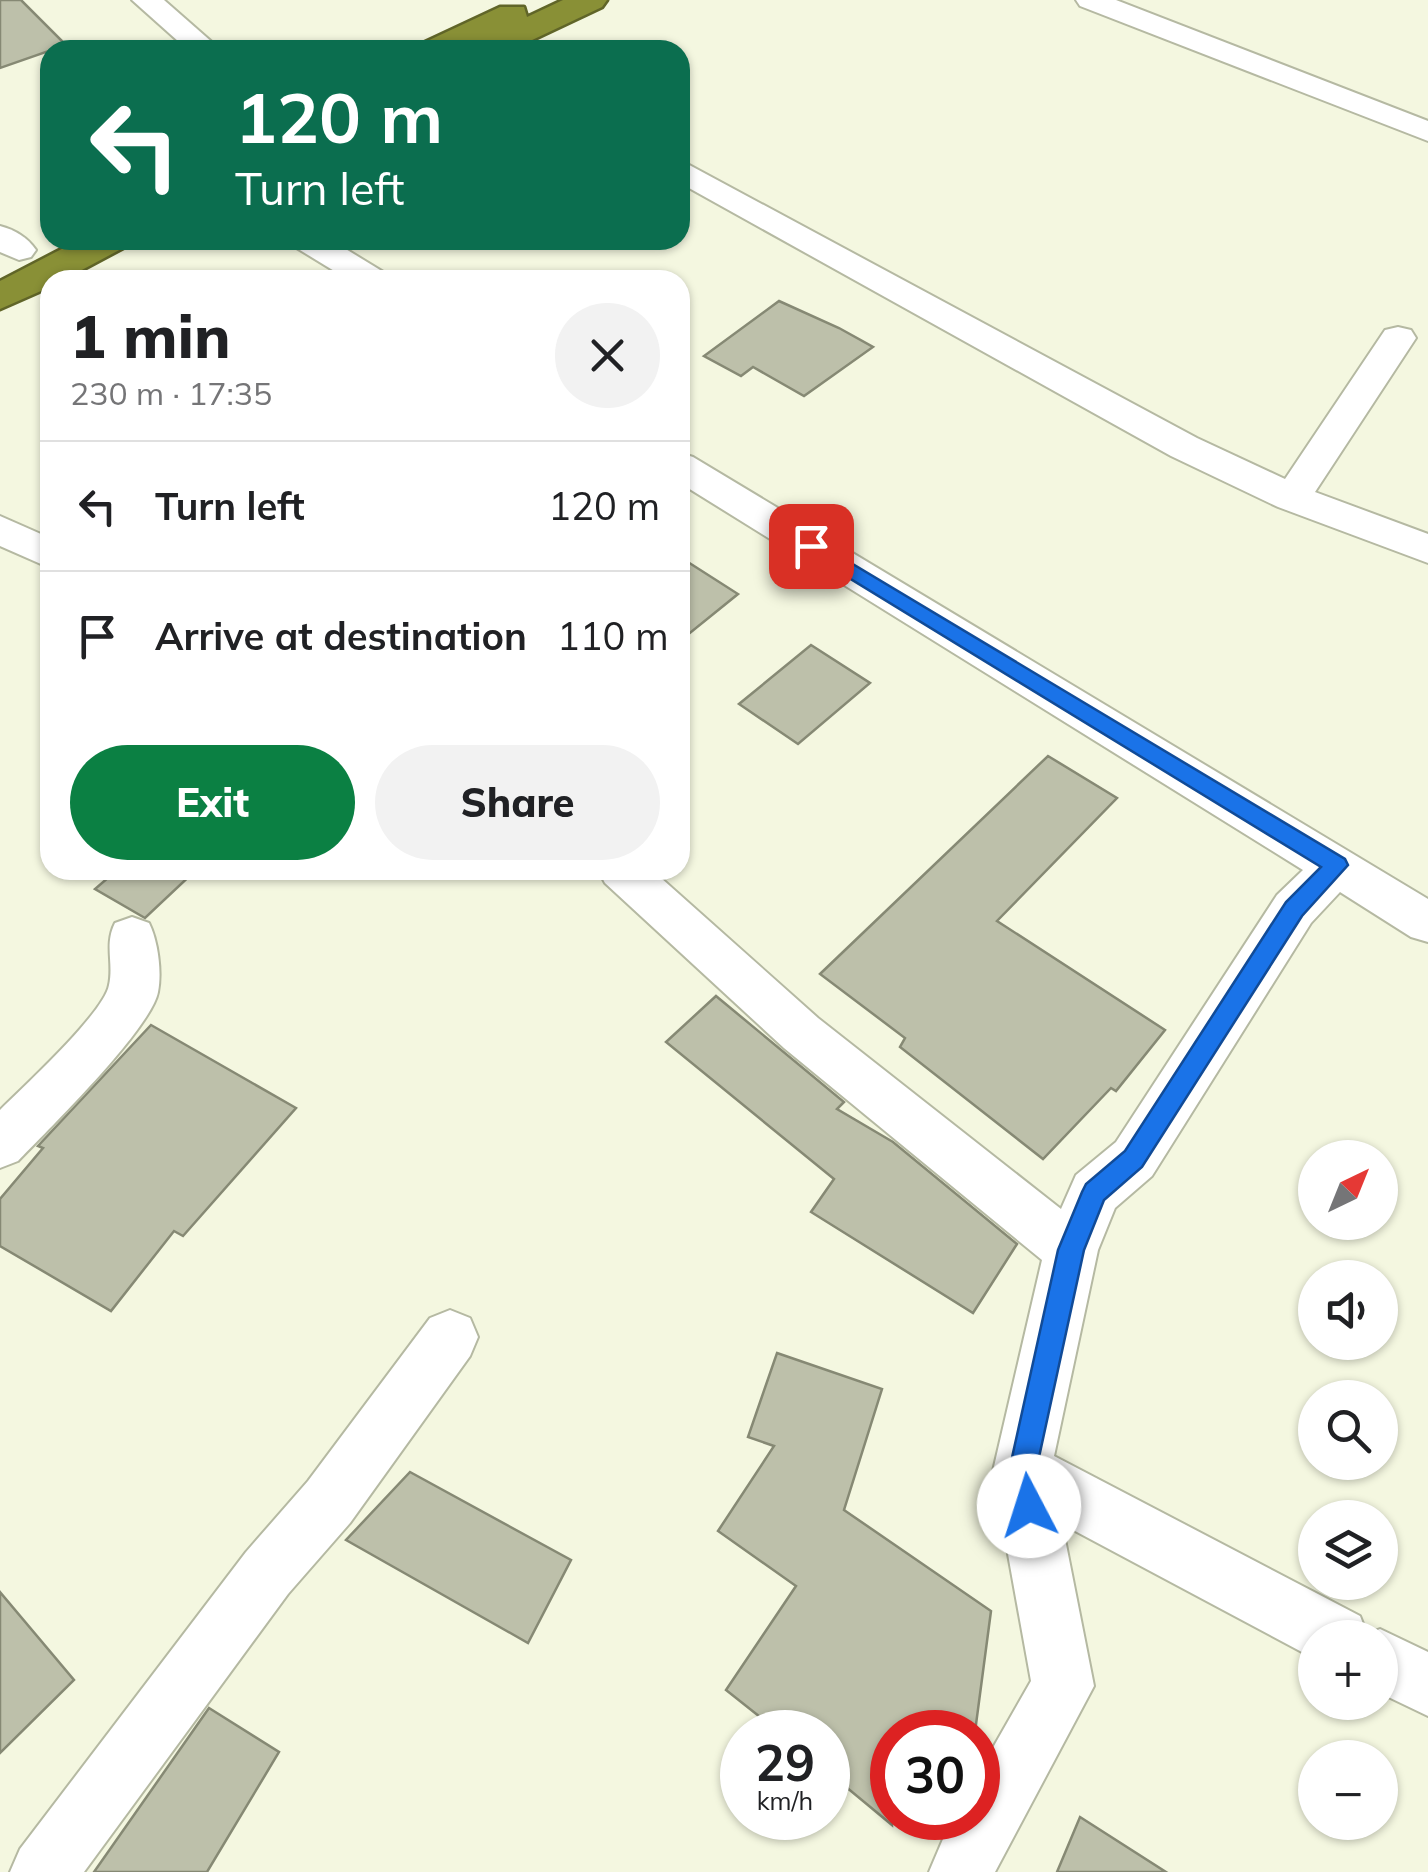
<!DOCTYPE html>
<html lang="en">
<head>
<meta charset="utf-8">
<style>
  body { margin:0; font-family:Mulish,sans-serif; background:#f2f2f2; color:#202124; height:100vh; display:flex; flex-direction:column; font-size:38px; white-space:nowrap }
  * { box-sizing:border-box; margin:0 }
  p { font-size:32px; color:#757577 }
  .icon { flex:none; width:55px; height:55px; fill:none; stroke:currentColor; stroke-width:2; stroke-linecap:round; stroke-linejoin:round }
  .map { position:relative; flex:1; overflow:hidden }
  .sheet { position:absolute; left:40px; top:270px; width:650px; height:610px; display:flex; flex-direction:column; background:#fff; border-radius:30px; box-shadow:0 2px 8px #0004 }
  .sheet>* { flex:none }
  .banner { position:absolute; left:40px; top:40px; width:650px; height:210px; border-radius:30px; box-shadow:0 2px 8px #0004; background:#0b6e4f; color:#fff; overflow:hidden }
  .needle { width:65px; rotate:43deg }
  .controls { position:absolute; left:1298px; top:1140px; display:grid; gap:20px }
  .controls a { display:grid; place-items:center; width:100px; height:100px; border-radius:50%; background:#fff; box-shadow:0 2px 8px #0004; font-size:50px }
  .speed { position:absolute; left:720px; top:1710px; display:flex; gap:20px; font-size:50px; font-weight:700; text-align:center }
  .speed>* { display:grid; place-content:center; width:130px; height:130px; border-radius:50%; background:#fff; box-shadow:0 2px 8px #0004; line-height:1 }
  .speed small { font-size:25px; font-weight:400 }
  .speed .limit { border:15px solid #d22; background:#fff; color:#111 }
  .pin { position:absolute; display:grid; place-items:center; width:85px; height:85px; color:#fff; margin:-42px; border-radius:20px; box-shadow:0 5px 15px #0006 }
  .me { position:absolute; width:110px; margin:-55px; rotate:355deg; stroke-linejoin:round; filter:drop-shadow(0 0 8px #0008) }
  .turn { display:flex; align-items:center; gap:35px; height:210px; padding:0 30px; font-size:45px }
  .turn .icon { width:130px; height:130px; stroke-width:2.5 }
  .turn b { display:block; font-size:70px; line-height:85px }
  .round { display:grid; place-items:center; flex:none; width:105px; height:105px; border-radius:52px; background:#f2f2f2 }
  .overview { display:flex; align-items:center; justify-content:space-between; height:170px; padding:0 30px }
  h1 { font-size:60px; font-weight:800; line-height:75px }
  .cta { display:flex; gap:20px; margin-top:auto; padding:20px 30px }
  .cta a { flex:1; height:115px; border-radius:60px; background:#0b8043; color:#fff; font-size:40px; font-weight:800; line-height:115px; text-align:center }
  .cta a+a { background:#f2f2f2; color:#202124 }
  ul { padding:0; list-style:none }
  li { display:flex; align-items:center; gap:30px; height:130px; padding:0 30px; border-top:2px solid #e0e0e0 }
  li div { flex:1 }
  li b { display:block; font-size:38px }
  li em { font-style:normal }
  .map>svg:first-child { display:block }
  .building { fill:#bdc0aa; stroke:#868974; stroke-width:2.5 }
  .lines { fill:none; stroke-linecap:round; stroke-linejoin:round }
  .minor-casing { stroke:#b5b9a2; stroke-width:4 }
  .highway-casing { stroke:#606528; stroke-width:5 }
  .minor { fill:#fff; fill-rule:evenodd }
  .highway { fill:#899036; fill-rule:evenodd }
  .route { fill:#1a73e8; stroke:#114b97; stroke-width:2.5 }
</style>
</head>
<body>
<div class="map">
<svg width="1428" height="1872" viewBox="0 0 1428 1872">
  <rect width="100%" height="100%" fill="#f4f7e0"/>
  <g class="building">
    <polygon points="0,0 21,0 66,45 0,68"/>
    <polygon points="779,301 839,328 873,347 804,396 753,367 741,376 704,356"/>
    <polygon points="680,557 738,594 680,641"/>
    <polygon points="811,645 870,683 798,744 739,704"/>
    <polygon points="1048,756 1117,798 997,921 1165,1030 1116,1091 1111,1088 1043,1159 900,1047 905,1038 820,974"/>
    <polygon points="117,870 196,870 145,918 95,889"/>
    <polygon points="716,996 844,1102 837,1109 893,1142 1017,1244 973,1313 811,1212 834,1179 666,1042"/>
    <polygon points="151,1025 296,1108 183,1236 174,1231 111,1311 0,1246 0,1199 43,1148 38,1146"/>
    <polygon points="777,1353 882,1389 844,1510 991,1611 975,1732 892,1732 892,1825 828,1772 828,1732 779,1732 726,1690 796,1586 718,1531 774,1446 748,1437"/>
    <polygon points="410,1472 571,1560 528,1643 346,1540"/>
    <polygon points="0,1592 74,1680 0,1753"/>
    <polygon points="209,1708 279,1752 207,1872 94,1872"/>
    <polygon points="1080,1817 1166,1872 1057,1872"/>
  </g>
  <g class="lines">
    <g class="minor-casing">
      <g id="minor">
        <polygon points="132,0 164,0 221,50 188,50"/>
        <polygon points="1076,0 1116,0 1428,121 1428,141 1080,6"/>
        <polygon points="680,160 1197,438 1285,479 1385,330 1398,327 1411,330 1416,338 1315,492 1428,534 1428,563 1278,507 1171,456 680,183"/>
        <path d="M0 226C15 230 27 237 36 250L31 257 19 260 0 252Z"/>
        <polygon points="290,240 331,240 385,273 390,280 349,280 295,247"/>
        <polygon points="680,453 693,457 1428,899 1428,942 1411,937 1340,892 1311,923 1152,1176 1115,1208 1098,1250 1054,1456 1360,1616 1367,1634 1380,1629 1428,1652 1428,1716 1380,1693 1380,1638 1315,1638 1315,1659 1062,1524 1094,1686 995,1872 929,1872 952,1818 978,1818 978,1774 1031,1681 993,1471 1042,1260 784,1048 605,883 598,870 652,870 818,1018 1061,1209 1076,1175 1116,1142 1277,895 1303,870 680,483"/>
        <polygon points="0,516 50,538 50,568 0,546"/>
        <path d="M132 917 149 923C158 941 162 972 158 992 151 1029 48 1130 18 1161L0 1168V1110C23 1087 104 1013 109 985 114 963 104 945 115 923Z"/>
        <polygon points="450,1310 470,1318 478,1337 470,1356 350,1523 288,1594 84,1872 10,1872 20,1849 246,1552 308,1481 430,1318"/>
      </g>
    </g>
    <g class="highway-casing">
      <g id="highway">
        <polygon points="563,0 607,0 602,7 511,50 418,50 423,43 500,7 524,7 527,17"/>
        <polygon points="79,240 128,240 123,248 63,280 50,280 50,287 0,309 0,281"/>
      </g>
    </g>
    <use href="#minor" class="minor"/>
    <use href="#highway" class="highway"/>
  </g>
  <polygon class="route" points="811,539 1345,859 1348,865 1302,916 1142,1167 1104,1200 1084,1250 1036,1471 1043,1506 1039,1516 1029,1521 1019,1516 1009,1471 1058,1250 1082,1192 1086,1184 1125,1151 1286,902 1321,867 805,551 802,546"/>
</svg>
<div class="controls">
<a><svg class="needle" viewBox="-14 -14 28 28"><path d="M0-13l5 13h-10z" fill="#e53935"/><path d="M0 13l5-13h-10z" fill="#757577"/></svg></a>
<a><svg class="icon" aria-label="sound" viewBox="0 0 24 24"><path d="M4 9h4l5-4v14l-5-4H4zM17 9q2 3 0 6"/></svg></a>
<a><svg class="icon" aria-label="search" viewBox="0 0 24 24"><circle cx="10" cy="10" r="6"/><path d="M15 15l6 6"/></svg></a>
<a><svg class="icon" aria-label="layers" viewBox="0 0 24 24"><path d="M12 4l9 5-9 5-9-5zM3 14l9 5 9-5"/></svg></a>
<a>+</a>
<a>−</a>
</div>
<div class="speed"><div>29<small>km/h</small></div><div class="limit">30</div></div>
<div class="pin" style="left:811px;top:546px;background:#d93025"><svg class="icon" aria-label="arrive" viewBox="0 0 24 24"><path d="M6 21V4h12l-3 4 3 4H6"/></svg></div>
<svg class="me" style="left:1029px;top:1506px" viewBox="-20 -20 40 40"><circle r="19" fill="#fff"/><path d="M0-13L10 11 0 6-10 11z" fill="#1a73e8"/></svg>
<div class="banner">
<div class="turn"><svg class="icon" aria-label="left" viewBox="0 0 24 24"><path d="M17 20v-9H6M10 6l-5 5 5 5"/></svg><div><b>120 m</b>Turn left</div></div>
</div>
<section class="sheet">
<div class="overview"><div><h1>1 min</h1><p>230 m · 17:35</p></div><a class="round"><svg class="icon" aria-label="close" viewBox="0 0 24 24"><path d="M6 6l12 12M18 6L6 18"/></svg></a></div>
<ul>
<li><svg class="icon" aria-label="left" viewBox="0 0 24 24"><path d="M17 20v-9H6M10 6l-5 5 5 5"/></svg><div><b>Turn left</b></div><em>120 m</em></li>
<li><svg class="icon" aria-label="arrive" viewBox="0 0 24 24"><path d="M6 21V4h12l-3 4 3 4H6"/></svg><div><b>Arrive at destination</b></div><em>110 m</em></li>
</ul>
<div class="cta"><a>Exit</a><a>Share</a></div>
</section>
</div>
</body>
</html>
